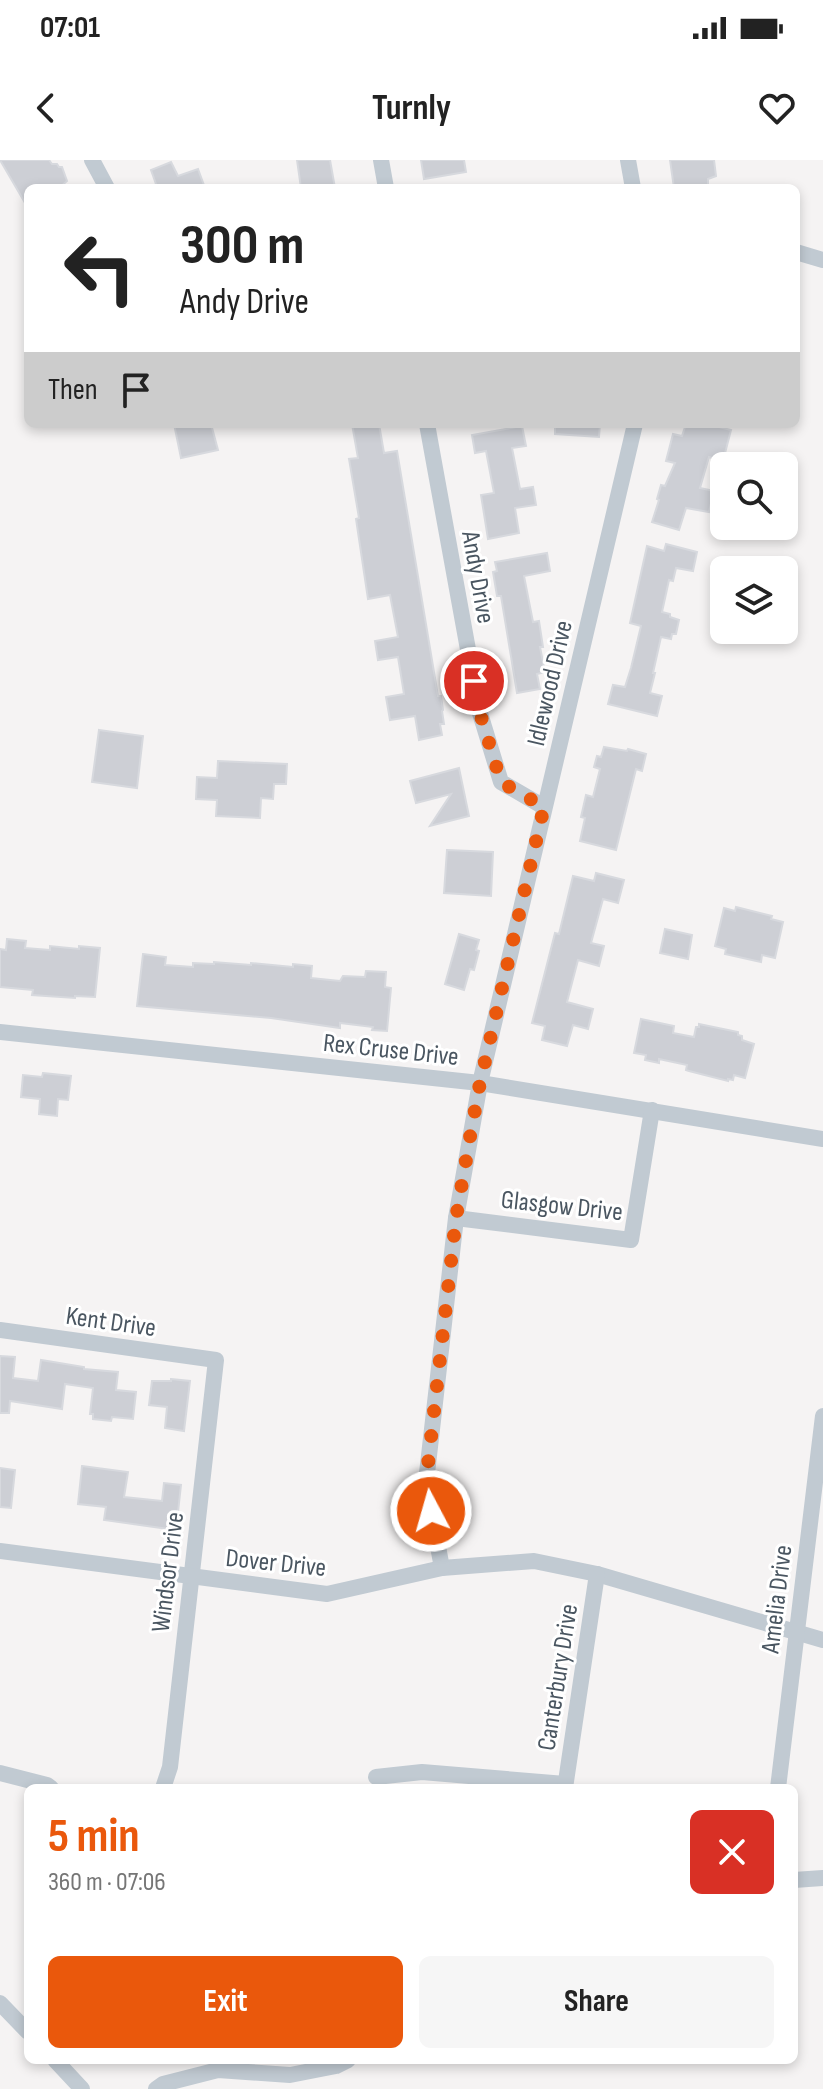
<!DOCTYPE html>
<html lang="en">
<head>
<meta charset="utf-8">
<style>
  body { margin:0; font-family:"Sofia Sans Condensed",sans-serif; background:#f6f6f6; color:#222; height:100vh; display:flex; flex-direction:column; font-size:30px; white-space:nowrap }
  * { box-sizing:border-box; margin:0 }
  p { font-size:26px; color:#767676 }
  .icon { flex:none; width:44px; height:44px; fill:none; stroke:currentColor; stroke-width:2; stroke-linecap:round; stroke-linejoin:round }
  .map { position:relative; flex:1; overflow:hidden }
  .details { position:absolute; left:24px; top:1624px; width:774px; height:280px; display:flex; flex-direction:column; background:#fff; border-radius:12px; box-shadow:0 4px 12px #0003 }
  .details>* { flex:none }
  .top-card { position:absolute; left:24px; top:24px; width:776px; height:244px; border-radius:12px; box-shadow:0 4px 12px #0003; background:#fff; color:#222; overflow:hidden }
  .buttons { position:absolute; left:710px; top:292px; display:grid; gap:16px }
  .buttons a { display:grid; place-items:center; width:88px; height:88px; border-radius:12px; background:#fff; box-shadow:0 4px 12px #0003; font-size:40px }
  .pin { position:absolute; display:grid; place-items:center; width:68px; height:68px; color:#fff; margin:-34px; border:4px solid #fff; border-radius:50%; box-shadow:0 2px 8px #0007 }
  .me { position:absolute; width:88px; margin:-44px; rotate:354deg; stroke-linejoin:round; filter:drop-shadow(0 0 6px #0008) }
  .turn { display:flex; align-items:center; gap:28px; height:168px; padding:0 24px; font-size:36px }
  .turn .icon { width:104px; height:104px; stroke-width:2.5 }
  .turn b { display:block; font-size:56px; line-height:68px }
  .then { display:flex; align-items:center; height:76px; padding:0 24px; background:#0003; gap:16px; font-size:30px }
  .round { display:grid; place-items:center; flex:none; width:84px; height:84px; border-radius:12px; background:#f6f6f6 }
  .head { display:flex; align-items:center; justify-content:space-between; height:136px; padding:0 24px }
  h1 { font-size:48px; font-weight:700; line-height:60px; color:#ea580c }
  .action { display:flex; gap:16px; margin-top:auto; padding:16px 24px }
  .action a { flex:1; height:92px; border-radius:12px; background:#ea580c; color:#fff; font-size:32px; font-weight:700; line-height:92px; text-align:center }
  .action a+a { background:#f6f6f6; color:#222 }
  .status { display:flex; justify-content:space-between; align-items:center; height:56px; padding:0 40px; background:#fff; direction:ltr }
  .status svg { height:22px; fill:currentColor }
  header { display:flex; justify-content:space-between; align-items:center; height:104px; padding:0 24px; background:#fff; font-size:36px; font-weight:700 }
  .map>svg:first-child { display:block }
  .building { fill:#cdcfd5; stroke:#d7d9de; stroke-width:2 }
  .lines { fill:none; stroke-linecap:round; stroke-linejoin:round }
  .minor { stroke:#c1cad2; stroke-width:16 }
  .route { stroke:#ea580c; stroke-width:14; stroke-dasharray:0 25.2 }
  .labels { text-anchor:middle; stroke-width:6; stroke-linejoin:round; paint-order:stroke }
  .street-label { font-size:26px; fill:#4a5661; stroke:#fff }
</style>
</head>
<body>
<div class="status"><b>07:01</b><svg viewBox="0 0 49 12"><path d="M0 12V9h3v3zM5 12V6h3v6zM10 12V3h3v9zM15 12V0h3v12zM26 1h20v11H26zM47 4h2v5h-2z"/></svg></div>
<header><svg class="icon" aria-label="back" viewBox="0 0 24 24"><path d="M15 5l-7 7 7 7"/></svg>Turnly<svg class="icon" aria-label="heart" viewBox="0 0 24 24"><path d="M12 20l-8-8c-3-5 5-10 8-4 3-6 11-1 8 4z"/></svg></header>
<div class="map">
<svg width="823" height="1929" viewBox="0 0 823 1929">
  <rect width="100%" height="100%" fill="#f5f3f3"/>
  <g class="building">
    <polygon points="0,0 49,0 52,4 57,4 59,7 62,7 67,21 59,28 28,28 28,48"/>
    <polygon points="297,0 330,0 335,28 301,28"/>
    <polygon points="421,0 464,0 466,12 424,19"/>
    <polygon points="670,0 714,0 716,16 708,19 708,28 674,28"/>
    <polygon points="171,2 178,16 198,9 205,28 150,28 156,24 151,10"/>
    <polygon points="174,264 211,264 218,290 181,298"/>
    <polygon points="352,264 379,264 384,293 397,291 438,536 441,536 443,550 442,551 444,564 440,564 442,575 419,580 415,556 390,560 386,537 404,534 398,497 378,500 375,481 398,477 390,435 368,439 356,359 359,358 349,299 358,298"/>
    <polygon points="555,264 600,264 599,277 555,274"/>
    <polygon points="686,264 707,264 731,270 723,301 709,297 700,328 714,331 709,352 686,348 679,370 652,362 659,340 657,339 661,325 665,326 675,303 666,301 673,274 682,276"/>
    <polygon points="522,266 526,286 512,288 520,329 533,327 536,345 515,348 519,373 488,379 481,335 494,333 486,291 475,293 472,275"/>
    <polygon points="666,384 697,392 693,411 676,408 673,421 669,420 662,452 670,454 670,457 679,460 676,474 672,474 671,479 661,477 653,513 655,513 650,533 662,536 657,556 608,544 613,525 625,527 631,508 641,466 630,463 647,386 664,391"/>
    <polygon points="547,393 550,411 524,416 533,462 539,461 543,487 540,487 545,512 537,514 540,529 517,533 501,436 497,436 493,412 497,411 495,402"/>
    <polygon points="99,570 143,576 137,628 92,622"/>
    <polygon points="604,587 627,591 628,589 646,594 642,611 636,609 616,690 580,681 585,658 581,657 586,635 593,637 600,609 594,607 597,596 601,597"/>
    <polygon points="218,601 287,604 286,624 274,624 273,639 261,638 260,658 216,656 217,640 196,639 197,617 217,618"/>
    <polygon points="459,608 469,656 430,666 451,634 416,643 410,621"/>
    <polygon points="447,690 493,692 491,736 444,733"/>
    <polygon points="596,713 624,720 618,743 603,739 591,783 604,786 599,806 578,800 567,842 593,849 588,869 573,865 567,886 542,880 545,866 532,863 555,773 559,774 573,716 594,721"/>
    <polygon points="736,747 772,756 771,759 783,762 775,798 762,795 761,802 725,794 726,789 715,786 724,748 735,751"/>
    <polygon points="665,769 692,775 688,799 660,793"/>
    <polygon points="459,774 479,780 476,790 479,791 474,810 470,809 464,830 445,824"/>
    <polygon points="7,779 26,781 25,788 50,790 50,786 79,789 79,786 100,788 95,837 75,836 75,838 32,835 33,830 0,827 0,789 6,790"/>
    <polygon points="143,794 166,797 165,805 193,807 193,803 214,804 214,802 251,805 251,803 293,807 293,804 312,806 311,818 340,821 343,816 365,817 366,811 386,812 385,827 391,828 387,871 372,870 373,867 340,863 340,868 271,858 137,846"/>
    <polygon points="641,859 674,866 673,873 694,877 696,867 699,867 699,864 738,872 738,875 742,876 742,880 754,884 745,918 734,915 733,920 728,919 728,921 689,911 686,910 687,905 659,899 659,903 645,900 646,895 634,893"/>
    <polygon points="43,913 71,916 68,940 58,939 57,956 39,954 40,939 21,937 23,915 42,917"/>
    <polygon points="0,1196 15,1197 13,1218 38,1221 41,1200 84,1207 84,1209 118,1212 116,1230 136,1232 133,1259 112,1257 111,1261 93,1259 93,1254 90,1254 93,1228 65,1224 62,1249 10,1241 9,1253 0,1253"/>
    <polygon points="171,1219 190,1221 184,1271 165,1268 167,1247 149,1245 152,1221 171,1221"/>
    <polygon points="82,1306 128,1312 124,1337 162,1341 164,1323 181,1325 176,1370 104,1360 106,1347 78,1344"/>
    <polygon points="0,1308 15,1310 11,1348 0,1347"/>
  </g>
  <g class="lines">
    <g class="minor">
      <polyline points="92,0 107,28"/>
      <polyline points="381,0 386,28"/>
      <polyline points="628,0 633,28"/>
      <polyline points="796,92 823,100"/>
      <polyline points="427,264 479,550 501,622 544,647"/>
      <polyline points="0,872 480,923 823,979"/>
      <polyline points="456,1058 631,1080 652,950"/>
      <polyline points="0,1170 216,1200 170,1607 163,1628"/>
      <polyline points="0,1391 327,1434 442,1408 534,1401 597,1414 823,1480"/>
      <polyline points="442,1408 426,1322 456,1058 480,923 635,264"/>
      <polyline points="0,1613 47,1625 51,1628"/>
      <polyline points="376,1617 422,1612 565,1624"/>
      <polyline points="565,1628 597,1414"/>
      <polyline points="778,1628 823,1256"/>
      <polyline points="794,1720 823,1718"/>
      <polyline points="0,1843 28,1872"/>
      <polyline points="55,1900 82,1929"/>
      <polyline points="156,1929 163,1924 218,1910 290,1915 336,1906 348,1900"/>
    </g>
  </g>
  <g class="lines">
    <polyline class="route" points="431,1351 426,1322 456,1058 470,977 480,923 544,647 501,622 479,550 474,521"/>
  </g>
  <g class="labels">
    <g class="street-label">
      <text transform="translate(479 417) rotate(80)" y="9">Andy Drive</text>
      <text transform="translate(549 523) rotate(-77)" y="9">Idlewood Drive</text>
      <text transform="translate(391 889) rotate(6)" y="9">Rex Cruse Drive</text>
      <text transform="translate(562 1045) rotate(6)" y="9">Glasgow Drive</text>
      <text transform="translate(111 1161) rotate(8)" y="9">Kent Drive</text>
      <text transform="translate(276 1402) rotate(6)" y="9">Dover Drive</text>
      <text transform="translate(167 1412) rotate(-83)" y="9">Windsor Drive</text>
      <text transform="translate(776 1439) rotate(-83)" y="9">Amelia Drive</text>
      <text transform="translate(557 1517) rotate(-81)" y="9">Canterbury Drive</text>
    </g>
  </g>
</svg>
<div class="buttons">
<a><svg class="icon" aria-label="search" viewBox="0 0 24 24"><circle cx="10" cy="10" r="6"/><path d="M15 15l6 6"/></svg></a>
<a><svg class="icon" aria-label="layers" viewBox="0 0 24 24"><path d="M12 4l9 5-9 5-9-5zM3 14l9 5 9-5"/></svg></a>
</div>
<div class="pin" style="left:474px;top:521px;background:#d93025"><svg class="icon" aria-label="arrive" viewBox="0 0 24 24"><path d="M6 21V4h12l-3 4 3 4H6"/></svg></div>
<svg class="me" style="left:431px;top:1351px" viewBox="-20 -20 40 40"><circle r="17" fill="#ea580c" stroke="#fff" stroke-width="3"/><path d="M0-11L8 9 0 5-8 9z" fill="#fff"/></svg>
<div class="top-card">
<div class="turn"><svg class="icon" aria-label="left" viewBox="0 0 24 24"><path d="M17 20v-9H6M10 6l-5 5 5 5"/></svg><div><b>300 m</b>Andy Drive</div></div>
<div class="then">Then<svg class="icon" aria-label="arrive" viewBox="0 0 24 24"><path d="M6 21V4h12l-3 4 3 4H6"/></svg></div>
</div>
<section class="details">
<div class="head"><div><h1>5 min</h1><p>360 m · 07:06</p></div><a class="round" style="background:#d93025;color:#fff"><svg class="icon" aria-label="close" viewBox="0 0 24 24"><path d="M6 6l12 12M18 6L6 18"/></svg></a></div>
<div class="action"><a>Exit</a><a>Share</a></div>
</section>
</div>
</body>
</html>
